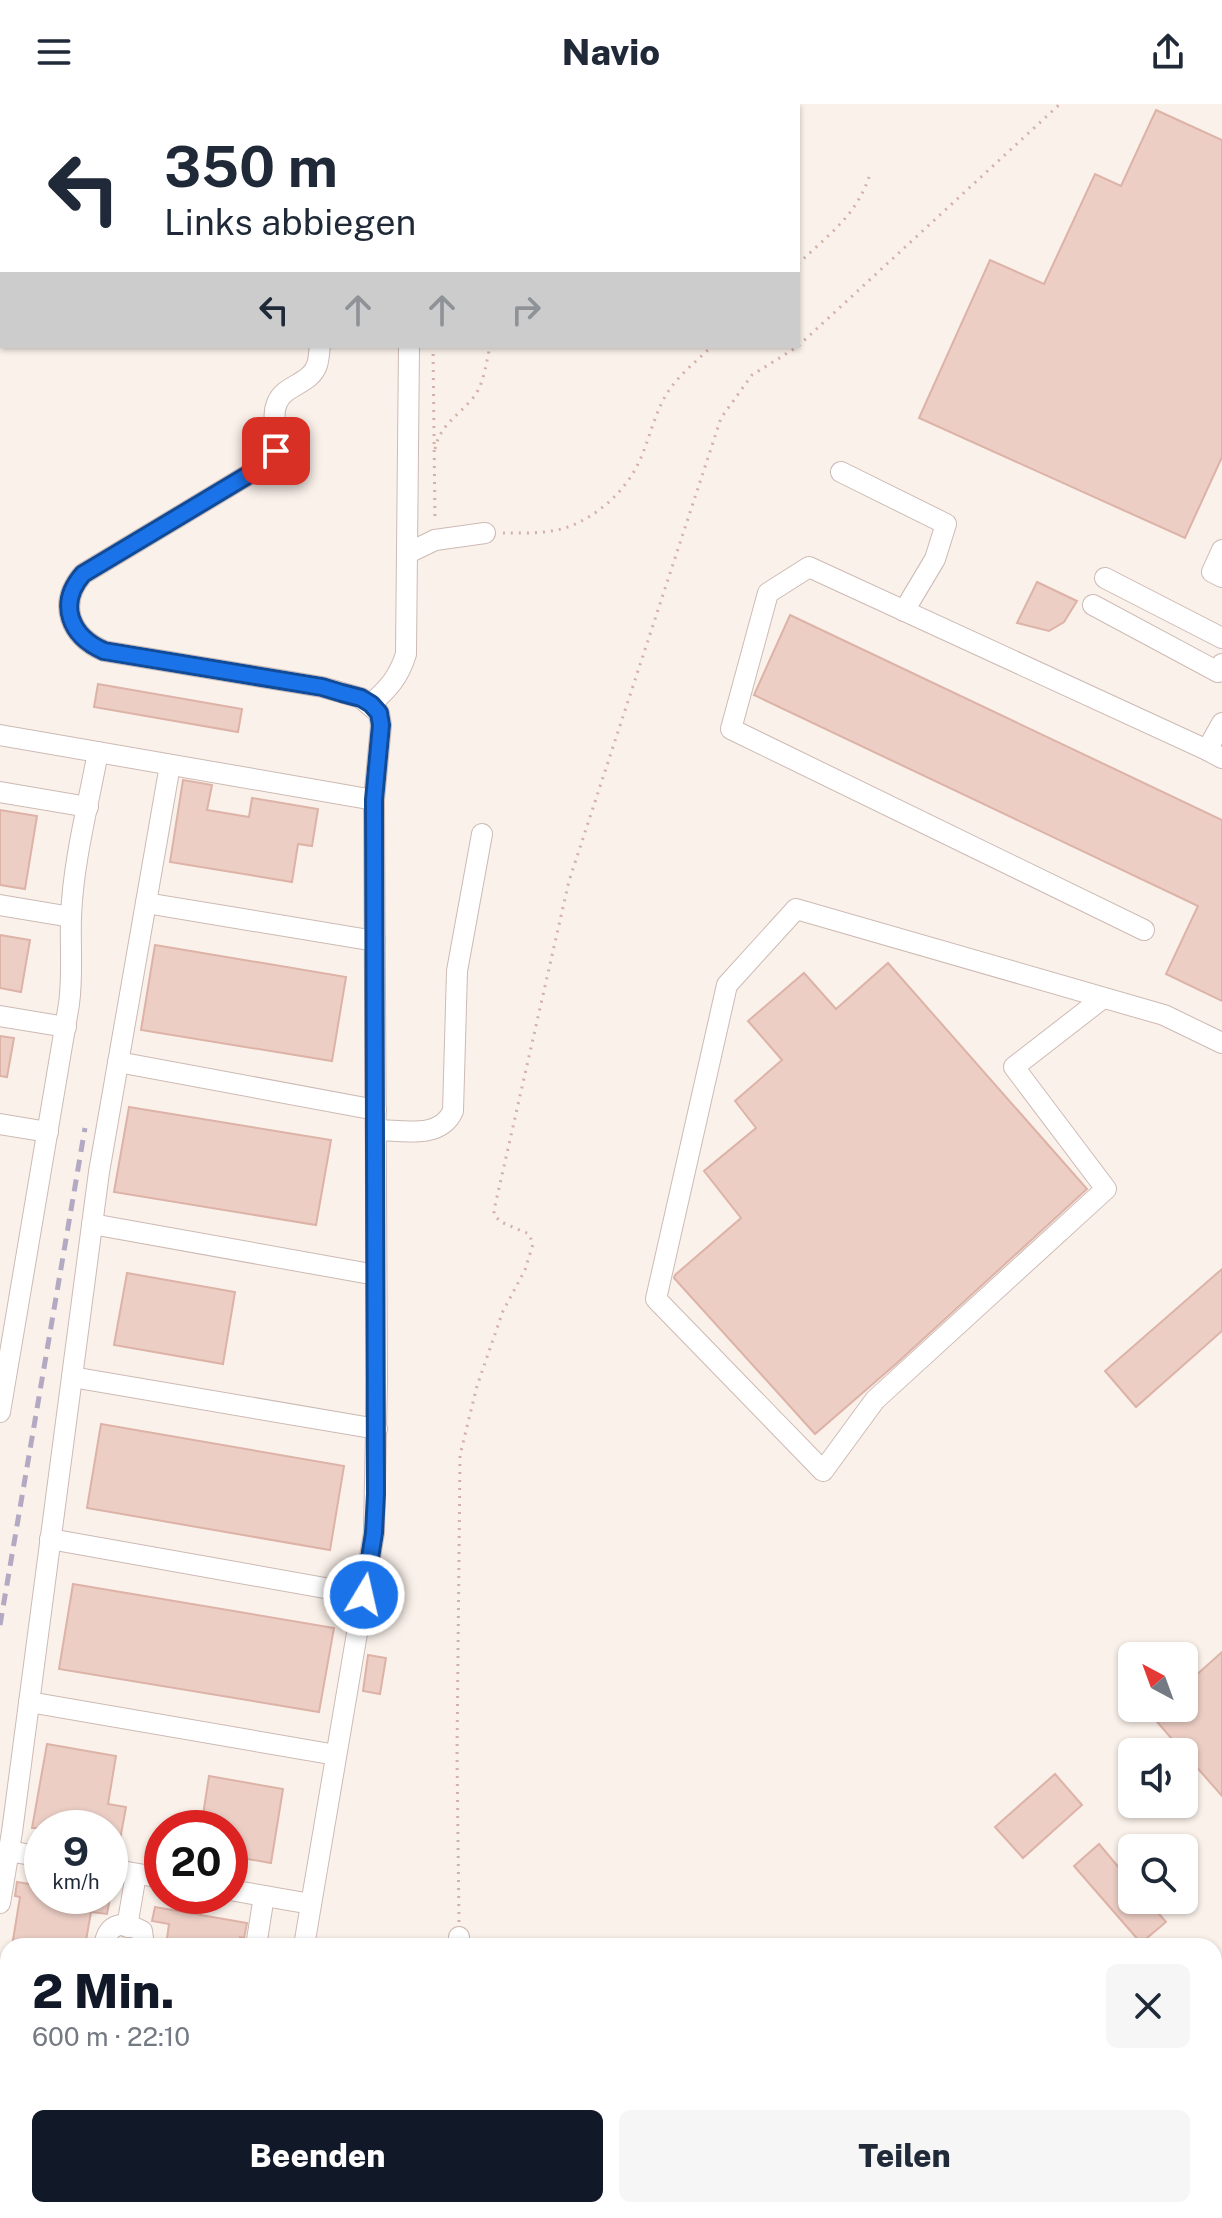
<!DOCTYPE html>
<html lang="de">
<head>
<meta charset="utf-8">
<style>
  body { margin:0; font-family:"Public Sans",sans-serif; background:#f6f6f7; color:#1f2937; height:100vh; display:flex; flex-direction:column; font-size:30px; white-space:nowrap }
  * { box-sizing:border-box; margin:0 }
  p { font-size:26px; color:#747a83 }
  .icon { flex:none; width:44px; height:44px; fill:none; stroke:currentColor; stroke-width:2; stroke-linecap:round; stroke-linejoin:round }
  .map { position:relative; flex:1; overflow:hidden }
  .details { position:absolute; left:0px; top:1834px; width:1222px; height:280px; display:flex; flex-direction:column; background:#fff; border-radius:24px 24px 0 0; box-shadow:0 2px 6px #0004 }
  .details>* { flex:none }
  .top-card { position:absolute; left:0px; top:0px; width:800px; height:244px; box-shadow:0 2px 6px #0004; background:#fff; color:#1f2937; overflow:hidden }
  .needle { width:52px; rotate:319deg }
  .buttons { position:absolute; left:1118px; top:1538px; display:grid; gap:16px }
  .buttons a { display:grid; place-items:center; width:80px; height:80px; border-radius:12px; background:#fff; box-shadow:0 2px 6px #0004; font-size:40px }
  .speed { position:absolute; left:24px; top:1706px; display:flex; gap:16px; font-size:40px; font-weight:700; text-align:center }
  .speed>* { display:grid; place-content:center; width:104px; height:104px; border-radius:50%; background:#fff; box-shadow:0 2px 6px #0004; line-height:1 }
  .speed small { font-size:20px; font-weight:400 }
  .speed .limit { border:12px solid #d22; background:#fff; color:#111 }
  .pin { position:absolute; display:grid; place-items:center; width:68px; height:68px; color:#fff; margin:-34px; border-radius:16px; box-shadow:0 4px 12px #0006 }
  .me { position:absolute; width:88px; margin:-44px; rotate:9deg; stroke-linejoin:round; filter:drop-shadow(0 0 6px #0008) }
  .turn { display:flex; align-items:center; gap:28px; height:168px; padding:0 32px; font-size:36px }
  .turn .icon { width:104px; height:104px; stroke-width:2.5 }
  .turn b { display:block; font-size:56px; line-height:68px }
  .lanes { display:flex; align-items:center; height:76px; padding:0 32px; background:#0003; justify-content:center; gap:40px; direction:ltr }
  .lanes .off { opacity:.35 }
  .round { display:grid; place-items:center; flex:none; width:84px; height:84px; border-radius:12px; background:#f6f6f7 }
  .head { display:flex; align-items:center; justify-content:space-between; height:136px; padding:0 32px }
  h1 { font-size:48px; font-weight:800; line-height:60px; color:#111827 }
  .action { display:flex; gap:16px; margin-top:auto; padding:16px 32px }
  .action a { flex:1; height:92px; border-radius:12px; background:#111827; color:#fff; font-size:32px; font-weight:800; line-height:92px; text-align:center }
  .action a+a { background:#f6f6f7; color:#1f2937 }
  header { display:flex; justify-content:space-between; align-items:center; height:104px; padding:0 32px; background:#fff; font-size:36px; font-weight:800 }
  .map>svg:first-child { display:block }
  .building { fill:#eccec5; stroke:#ddb2a7; stroke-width:2 }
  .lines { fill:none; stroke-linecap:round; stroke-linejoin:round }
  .minor-casing { stroke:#cdbab4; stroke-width:22 }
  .path { stroke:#d2b1a8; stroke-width:3; stroke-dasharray:2 6; stroke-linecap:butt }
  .minor { stroke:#fff; stroke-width:20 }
  .rail { stroke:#b3a9c3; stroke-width:5; stroke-dasharray:12 8; stroke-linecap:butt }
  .route-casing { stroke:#114b97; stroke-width:20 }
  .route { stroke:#1a73e8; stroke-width:14 }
</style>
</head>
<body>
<header><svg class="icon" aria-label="menu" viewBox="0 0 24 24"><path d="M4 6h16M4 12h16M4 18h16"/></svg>Navio<svg class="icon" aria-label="share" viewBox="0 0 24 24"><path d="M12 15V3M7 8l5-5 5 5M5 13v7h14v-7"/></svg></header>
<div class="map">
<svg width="1222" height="2114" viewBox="0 0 1222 2114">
  <rect width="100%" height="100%" fill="#faf1ea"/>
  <g class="building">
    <polygon points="1156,6 1222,36 1222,353 1185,434 919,314 990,156 1044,180 1095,70 1121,82"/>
    <polygon points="1037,478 1077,497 1064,518 1049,527 1017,519"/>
    <polygon points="790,511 1222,716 1222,897 1166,870 1198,802 754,591"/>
    <polygon points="98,580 242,605 238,628 94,603"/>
    <polygon points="183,676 212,681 207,706 249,713 252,694 318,705 312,742 298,740 292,778 170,758"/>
    <polygon points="0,706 37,712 25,785 0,781"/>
    <polygon points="0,831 30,836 21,888 0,884"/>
    <polygon points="155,841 346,873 332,957 141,926"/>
    <polygon points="888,859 1087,1085 897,1259 815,1330 674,1174 675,1171 741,1114 704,1067 756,1024 735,997 782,956 748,917 804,869 836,905"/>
    <polygon points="0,932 14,934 7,973 0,972"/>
    <polygon points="129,1003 331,1036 316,1121 114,1088"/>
    <polygon points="1222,1165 1222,1227 1136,1303 1105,1267"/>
    <polygon points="127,1169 235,1188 223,1260 114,1241"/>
    <polygon points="101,1320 344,1362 330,1446 87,1404"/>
    <polygon points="73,1480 334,1524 319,1608 59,1565"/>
    <polygon points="1222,1548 1222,1692 1151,1611 1159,1604 1184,1604 1184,1582"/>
    <polygon points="368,1551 386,1554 380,1590 363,1587"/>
    <polygon points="47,1640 116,1652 108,1700 126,1703 117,1752 110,1752 110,1724 32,1724"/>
    <polygon points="1055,1670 1082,1701 1023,1754 995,1723"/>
    <polygon points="209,1672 283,1685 271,1759 230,1752 230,1724 201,1724"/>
    <polygon points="1099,1740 1132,1779 1132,1796 1147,1796 1166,1818 1141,1839 1074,1762"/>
    <polygon points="17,1778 42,1782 42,1792 97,1792 110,1794 107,1810 91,1808 85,1842 12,1842 20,1793 15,1792"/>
    <polygon points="155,1803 247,1819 244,1834 240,1833 239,1842 166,1842 169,1820 152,1817"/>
  </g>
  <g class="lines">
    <g class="minor-casing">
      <g id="minor">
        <polyline points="186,2 192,0"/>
        <polyline points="0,67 2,66"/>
        <polyline points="841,368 946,420 935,455 904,507"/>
        <polyline points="1222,446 1212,468 1222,473"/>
        <polyline points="408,449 435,436 485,429"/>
        <polyline points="1105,474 1222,534"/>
        <polyline points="1093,501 1218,568 1222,560"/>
        <path d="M371 600C388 585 399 573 406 550L409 242"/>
        <polyline points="1222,619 1207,646 1222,654"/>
        <polyline points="0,631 374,696"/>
        <polyline points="0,688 88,703"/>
        <polyline points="146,799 375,837"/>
        <polyline points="0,801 71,813"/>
        <polyline points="1144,826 731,625 768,489 809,463 1207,646"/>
        <polyline points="1103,894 1014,963 1106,1085 875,1296 823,1367 656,1195 727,881 796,805 1164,911 1222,939"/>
        <polyline points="0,912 66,923"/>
        <polyline points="118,958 376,1006"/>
        <polyline points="0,1020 48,1028"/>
        <path d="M376 1026C402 1026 440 1036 453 1007L457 867 482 730"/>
        <polyline points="92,1120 376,1171"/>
        <polyline points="72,1273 377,1325"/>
        <path d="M0 1308 69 900C73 871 70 842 71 813 73 758 88 702 98 648"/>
        <polyline points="50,1435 364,1491"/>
        <polyline points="29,1598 336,1651"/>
        <polyline points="9,1747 42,1753"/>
        <polyline points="110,1765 162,1774"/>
        <polyline points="230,1786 311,1800"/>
        <polyline points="0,1799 12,1728 99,1068 170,661"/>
        <polyline points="127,1823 136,1770"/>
        <path d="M104 1842C108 1818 123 1817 142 1827L144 1842"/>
        <polyline points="256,1842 264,1792"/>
        <path d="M304 1842 374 1429 377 1276 374 696 381 621 379 609 361 594 322 583 104 547C70 532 57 500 83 470L263 362C293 335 267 323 277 299 285 280 310 281 317 261 319 255 319 248 320 242"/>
        <polyline points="459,1842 459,1833"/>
        <polyline points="443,2106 462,2114"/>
        <polyline points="56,2114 57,2106"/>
        <polyline points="99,2114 100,2106"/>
        <polyline points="210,2114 212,2106"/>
        <polyline points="257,2114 258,2106"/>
        <polyline points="408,2114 411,2106"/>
        <polyline points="475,2114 477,2106"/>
        <polyline points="536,2114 544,2106"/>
        <polyline points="666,2114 670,2106"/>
      </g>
    </g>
    <g class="path">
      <polyline points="124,2 131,0"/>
      <path d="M798 160C830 129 858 111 871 67"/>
      <polyline points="433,242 435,418"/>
      <path d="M435 345C440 321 457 313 472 295 484 282 486 259 490 242"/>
      <path d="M503 429C523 429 545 430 565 424 595 414 624 389 638 360 649 338 653 313 666 291 678 271 696 258 712 242"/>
      <polyline points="459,1818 457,1651 460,1351 477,1282 503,1207 525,1166 533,1140 529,1130 501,1118 494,1111 494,1106 569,777 721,314 752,271 797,243 1060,0"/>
    </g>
    <use href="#minor" class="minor"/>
    <polyline class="rail" points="0,1521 85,1024"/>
  </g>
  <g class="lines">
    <g class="route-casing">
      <path id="route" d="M276 347 263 362 83 470C57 500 70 532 104 547L322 583 342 589 361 594 371 600 379 609 381 621 374 696 376 1390 374 1429 364 1491"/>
    </g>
    <use href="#route" class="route"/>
  </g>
</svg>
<div class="buttons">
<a><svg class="needle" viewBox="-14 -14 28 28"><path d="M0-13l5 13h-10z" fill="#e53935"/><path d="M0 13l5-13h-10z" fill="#747a83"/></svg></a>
<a><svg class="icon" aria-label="sound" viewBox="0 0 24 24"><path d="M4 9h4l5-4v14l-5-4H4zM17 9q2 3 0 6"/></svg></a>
<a><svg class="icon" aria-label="search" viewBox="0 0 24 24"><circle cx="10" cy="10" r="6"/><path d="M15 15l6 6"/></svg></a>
</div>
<div class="speed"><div>9<small>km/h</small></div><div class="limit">20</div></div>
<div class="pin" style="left:276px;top:347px;background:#d93025"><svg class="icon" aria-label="arrive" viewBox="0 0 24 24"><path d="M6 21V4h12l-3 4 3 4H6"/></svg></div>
<svg class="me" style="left:364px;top:1491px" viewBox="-20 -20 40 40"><circle r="17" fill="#1a73e8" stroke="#fff" stroke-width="3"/><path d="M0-11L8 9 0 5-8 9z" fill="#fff"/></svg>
<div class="top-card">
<div class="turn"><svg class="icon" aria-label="left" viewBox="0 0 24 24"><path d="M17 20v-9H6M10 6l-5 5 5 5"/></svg><div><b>350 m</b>Links abbiegen</div></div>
<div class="lanes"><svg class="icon" aria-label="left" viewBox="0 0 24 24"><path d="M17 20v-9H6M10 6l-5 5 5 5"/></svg><svg class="icon off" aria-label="ahead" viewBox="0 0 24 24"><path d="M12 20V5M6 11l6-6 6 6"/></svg><svg class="icon off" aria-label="ahead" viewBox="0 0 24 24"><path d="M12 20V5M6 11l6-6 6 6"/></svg><svg class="icon off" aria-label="right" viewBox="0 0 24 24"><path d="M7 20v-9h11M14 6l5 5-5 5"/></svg></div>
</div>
<section class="details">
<div class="head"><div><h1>2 Min.</h1><p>600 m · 22:10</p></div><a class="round"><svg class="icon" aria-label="close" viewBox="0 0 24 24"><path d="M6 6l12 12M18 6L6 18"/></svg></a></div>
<div class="action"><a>Beenden</a><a>Teilen</a></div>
</section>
</div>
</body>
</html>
